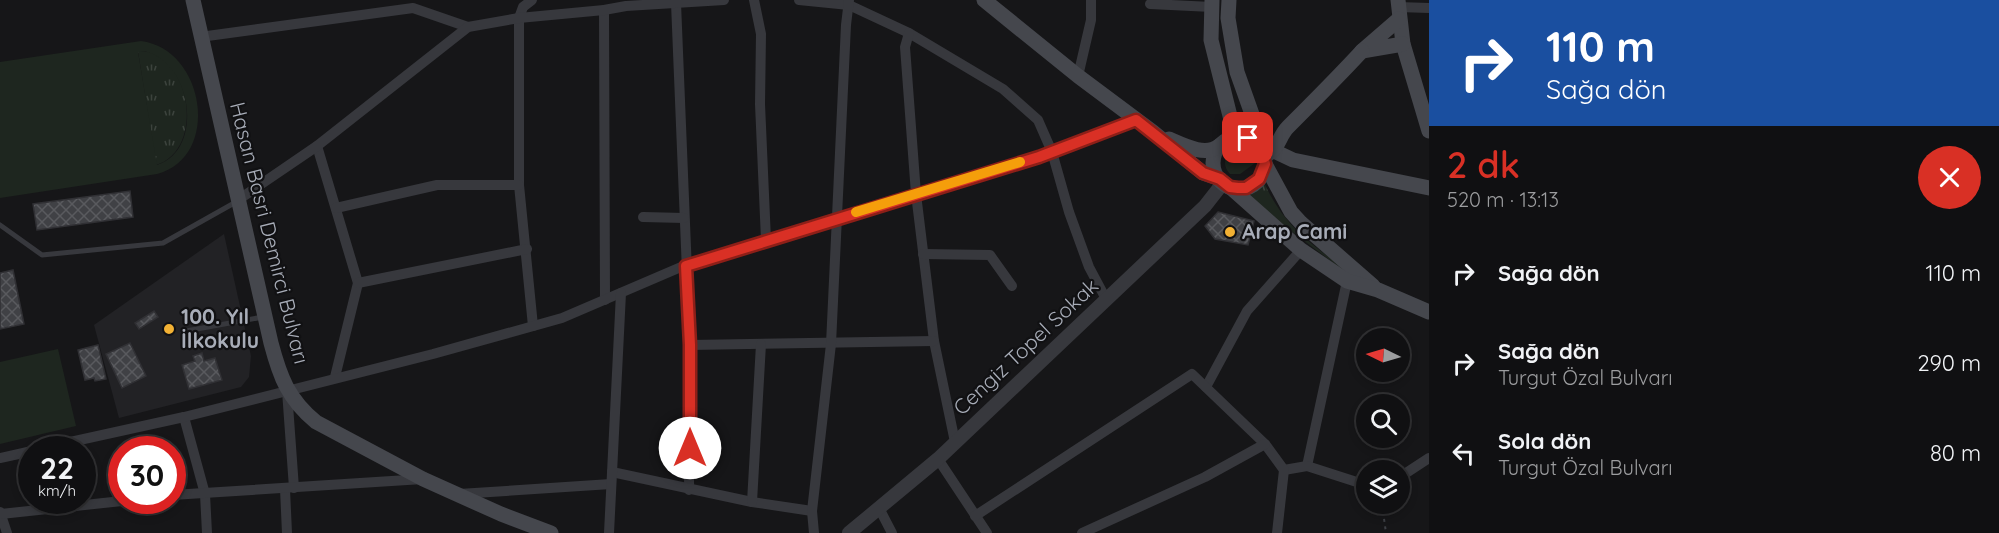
<!DOCTYPE html>
<html lang="tr">
<head>
<meta charset="utf-8">
<style>
  body { margin:0; font-family:Quicksand,sans-serif; background:#1e1e20; color:#f1f3f6; height:100vh; display:flex; flex-direction:column; font-size:22px; white-space:nowrap }
  * { box-sizing:border-box; margin:0 }
  p { font-size:20px; color:#9c9d9f }
  .icon { flex:none; width:33px; height:33px; fill:none; stroke:currentColor; stroke-width:2; stroke-linecap:round; stroke-linejoin:round }
  .map { position:relative; flex:1; overflow:hidden }
  .sheet { display:flex; flex-direction:column; background:#101012; width:570px }
  .sheet>* { flex:none }
  .banner { background:#1a4fa0; color:#fff; overflow:hidden }
  .needle { width:39px; rotate:275deg }
  .controls { position:absolute; left:1356px; top:328px; display:grid; gap:12px }
  .controls a { display:grid; place-items:center; width:54px; height:54px; border-radius:50%; background:#101012; box-shadow:0 3px 9px #0003,0 0 0 2px #303032; font-size:30px }
  .speed { position:absolute; left:18px; top:436px; display:flex; gap:12px; font-size:30px; font-weight:700; text-align:center }
  .speed>* { display:grid; place-content:center; width:78px; height:78px; border-radius:50%; background:#101012; box-shadow:0 3px 9px #0003,0 0 0 2px #303032; line-height:1 }
  .speed small { font-size:15px; font-weight:400 }
  .speed .limit { border:9px solid #d22; background:#fff; color:#111 }
  .pin { position:absolute; display:grid; place-items:center; width:51px; height:51px; color:#fff; margin:-26px; border-radius:12px; box-shadow:0 3px 9px #0006 }
  .me { position:absolute; width:66px; margin:-33px; rotate:0deg; stroke-linejoin:round; filter:drop-shadow(0 0 4px #0008) }
  .turn { display:flex; align-items:center; gap:21px; height:126px; padding:0 18px; font-size:27px }
  .turn .icon { width:78px; height:78px; stroke-width:2.5 }
  .turn b { display:block; font-size:42px; line-height:51px }
  .round { display:grid; place-items:center; flex:none; width:63px; height:63px; border-radius:32px; background:#1e1e20 }
  .headline { display:flex; align-items:center; justify-content:space-between; height:102px; padding:0 18px }
  h1 { font-size:36px; font-weight:600; line-height:45px; color:#d93025 }
  ul { padding:0; list-style:none }
  li { display:flex; align-items:center; gap:18px; height:90px; padding:0 18px }
  li div { flex:1 }
  li b { display:block; font-size:22px }
  li em { font-style:normal }
  main { display:flex; flex:1; min-height:0 }
  .map>svg:first-child { display:block }
  .built { fill:#222225 }
  .grass { fill:url(#grass-tufts) }
  .garden { fill:#1e261f; fill-rule:evenodd }
  .building { fill:url(#building-cross-hatch); stroke:#303034; stroke-width:1.5 }
  .lines { fill:none; stroke-linecap:round; stroke-linejoin:round }
  .path { stroke:#3d3f44; stroke-width:2; stroke-dasharray:3 4.5; stroke-linecap:butt }
  .service { stroke:#37383d; stroke-width:5 }
  .minor { stroke:#37383d; stroke-width:10 }
  .tertiary { stroke:#37383d; stroke-width:14 }
  .secondary { stroke:#45474d; stroke-width:15 }
  .route-casing { stroke:#8d1f18; stroke-width:15 }
  .route { stroke:#d93025; stroke-width:10 }
  .slow { stroke:#f59e0b; stroke-width:10 }
  .poi-dot { fill:#f2b134; stroke:#111113; stroke-width:2 }
  .labels { text-anchor:middle; stroke-width:4.5; stroke-linejoin:round; paint-order:stroke }
  .poi-label { font-size:21px; font-weight:bold; fill:#a8adb8; stroke:#111113; text-anchor:start }
  .street-label { font-size:21px; fill:#a8adb8; stroke:#111113 }
</style>
</head>
<body>
<main>
<div class="map">
<svg width="1429" height="533" viewBox="0 0 1429 533">
  <defs>
    <pattern id="grass-tufts" width="24" height="20" patternUnits="userSpaceOnUse" patternTransform="scale(1.5)"><rect width="24" height="20" fill="#1e261f"/><path d="M3 7l-1-3M5 7V3M7 7l1-3M15 17l-1-3M17 17v-4M19 17l1-3" fill="none" stroke="#3c433d"/></pattern>
    <pattern id="building-cross-hatch" width="8" height="8" patternUnits="userSpaceOnUse" patternTransform="scale(1.5)"><rect width="8" height="8" fill="#404145"/><path d="M0 0l8 8M0 8l8-8" fill="none" stroke="#595a5e"/></pattern>
  </defs>
  <rect width="100%" height="100%" fill="#161618"/>
  <polygon class="built" points="224,234 251,356 249,377 241,387 119,418 94,325"/>
  <g class="grass">
    <path d="M138 51C190 49 207 149 156 165Z"/>
    <path d="M1247 143 1255 148 1257 156 1255 163 1240 174H1230C1217 160 1232 145 1247 143Z"/>
    <path d="M1263 180C1283 227 1312 244 1351 274V276L1263 210 1243 192Z"/>
  </g>
  <g class="garden">
    <path d="M141 41C205 49 222 157 157 174L0 198V62ZM144 51C191 61 206 149 157 165L138 52Z"/>
    <polygon points="58,349 76,426 0,444 0,362"/>
  </g>
  <g class="building">
    <polygon points="130,191 133,217 37,230 33,204"/>
    <polygon points="1218,212 1254,221 1248,245 1215,239 1205,226"/>
    <polygon points="13,270 24,324 0,329 0,273"/>
    <polygon points="154,311 158,317 139,329 135,323"/>
    <polygon points="130,343 146,376 122,388 106,354"/>
    <polygon points="98,345 106,379 95,381 94,378 85,380 78,350"/>
    <polygon points="202,353 204,361 215,358 222,380 189,389 182,365 195,361 193,356"/>
  </g>
  <g class="lines">
    <polyline class="path" points="1382,504 1386,533"/>
    <g class="service">
      <polyline points="0,225 42,255 163,243 236,202"/>
      <polyline points="186,331 263,317"/>
    </g>
    <g class="minor">
      <polyline points="532,0 523,7 519,18 519,185 533,326"/>
      <polyline points="674,0 676,3 690,345 689,490"/>
      <polyline points="754,0 761,34 760,104 766,240"/>
      <polyline points="799,0 849,5 909,33 1003,89 1038,120 1052,152 1069,212 1089,267 1106,299"/>
      <polyline points="1150,4 1212,7"/>
      <polyline points="1398,7 1429,8"/>
      <polyline points="604,10 605,300"/>
      <polyline points="909,33 905,47 916,194 934,341 955,442"/>
      <polyline points="200,37 413,8 468,27"/>
      <polyline points="1078,76 1091,20 1091,0"/>
      <polyline points="317,146 358,283 335,377"/>
      <polyline points="238,200 317,146 468,27 519,18 604,10 626,6 724,0"/>
      <polyline points="336,208 437,185 519,185"/>
      <polyline points="643,217 684,218"/>
      <polyline points="923,254 990,255 1012,286"/>
      <polyline points="358,283 527,249"/>
      <polyline points="690,345 934,341"/>
      <polyline points="1206,387 1247,311 1301,250"/>
      <polyline points="287,391 294,488"/>
      <polyline points="184,417 205,494 207,533"/>
      <polyline points="34,450 184,417 433,354 562,318 681,267 1039,157 1136,120"/>
      <polyline points="0,458 32,451"/>
      <polyline points="938,459 987,533"/>
      <polyline points="1307,466 1347,281"/>
      <polyline points="1284,470 1307,466 1366,485"/>
      <polyline points="612,472 752,502 812,511"/>
      <polyline points="1400,477 1429,458"/>
      <polyline points="285,489 287,533"/>
      <polyline points="459,494 611,484"/>
      <polyline points="172,495 423,479"/>
      <polyline points="752,502 761,344"/>
      <polyline points="879,508 892,533"/>
      <polyline points="0,512 7,533"/>
      <polyline points="1,514 122,501"/>
      <polyline points="975,516 1192,374 1265,444 1284,470 1277,533"/>
      <polyline points="609,533 621,293"/>
      <polyline points="814,533 812,511 831,344 846,25 849,0"/>
      <polyline points="1082,533 1205,477 1265,444"/>
    </g>
    <polyline class="tertiary" points="849,533 938,459 1205,206 1223,183"/>
    <g class="secondary">
      <path d="M193 0 271 343C280 377 288 399 316 422L423 479 501 514 551 533"/>
      <polyline points="984,0 1078,76 1153,132 1203,173 1220,179"/>
      <polyline points="1212,0 1211,40 1231,120 1231,138"/>
      <polyline points="1229,0 1228,18 1237,72 1253,117 1253,141"/>
      <polyline points="1398,0 1403,44 1429,131"/>
      <polyline points="1399,19 1362,51 1403,44"/>
      <circle cx="1239" cy="163" r="26"/>
      <path d="M1169 139C1183 145 1205 157 1219 146"/>
      <polyline points="1274,151 1293,160 1429,188"/>
      <path d="M1265 156C1280 148 1278 137 1288 127 1313 102 1338 77 1362 51"/>
      <polyline points="1265,164 1291,212 1301,223 1373,286"/>
      <polyline points="1230,187 1301,250 1347,281 1378,290 1429,312"/>
    </g>
  </g>
  <g class="lines">
    <g class="route-casing">
      <polyline id="route" points="690,448 690,345 686,266 1039,157 1136,120 1203,173 1220,179 1230,187 1238,188 1246,188 1259,179 1265,164 1260,147 1248,138"/>
    </g>
    <use href="#route" class="route"/>
    <polyline class="slow" points="856,212 1020,162"/>
  </g>
  <g class="poi-dot">
    <circle cx="1230" cy="232" r="6"/>
    <circle cx="169" cy="329" r="6"/>
  </g>
  <g class="labels">
    <g class="poi-label">
      <text x="1242" y="239">Arap Cami</text>
      <text x="181" y="324">100. Yıl<tspan x="181" dy="24">İlkokulu</tspan></text>
    </g>
    <g class="street-label">
      <text transform="translate(269 233) rotate(76)" y="7">Hasan Basri Demirci Bulvarı</text>
      <text transform="translate(1026 347) rotate(-43)" y="7">Cengiz Topel Sokak</text>
    </g>
  </g>
</svg>
<div class="controls">
<a><svg class="needle" viewBox="-14 -14 28 28"><path d="M0-13l5 13h-10z" fill="#e53935"/><path d="M0 13l5-13h-10z" fill="#9c9d9f"/></svg></a>
<a><svg class="icon" aria-label="search" viewBox="0 0 24 24"><circle cx="10" cy="10" r="6"/><path d="M15 15l6 6"/></svg></a>
<a><svg class="icon" aria-label="layers" viewBox="0 0 24 24"><path d="M12 4l9 5-9 5-9-5zM3 14l9 5 9-5"/></svg></a>
</div>
<div class="speed"><div>22<small>km/h</small></div><div class="limit">30</div></div>
<div class="pin" style="left:1248px;top:138px;background:#d93025"><svg class="icon" aria-label="arrive" viewBox="0 0 24 24"><path d="M6 21V4h12l-3 4 3 4H6"/></svg></div>
<svg class="me" style="left:690px;top:448px" viewBox="-20 -20 40 40"><circle r="19" fill="#fff"/><path d="M0-13L10 11 0 6-10 11z" fill="#d93025"/></svg>
</div>
<section class="sheet">
<div class="banner">
<div class="turn"><svg class="icon" aria-label="right" viewBox="0 0 24 24"><path d="M7 20v-9h11M14 6l5 5-5 5"/></svg><div><b>110 m</b>Sağa dön</div></div>
</div>
<div class="headline"><div><h1>2 dk</h1><p>520 m · 13:13</p></div><a class="round" style="background:#d93025;color:#fff"><svg class="icon" aria-label="close" viewBox="0 0 24 24"><path d="M6 6l12 12M18 6L6 18"/></svg></a></div>
<ul>
<li><svg class="icon" aria-label="right" viewBox="0 0 24 24"><path d="M7 20v-9h11M14 6l5 5-5 5"/></svg><div><b>Sağa dön</b></div><em>110 m</em></li>
<li><svg class="icon" aria-label="right" viewBox="0 0 24 24"><path d="M7 20v-9h11M14 6l5 5-5 5"/></svg><div><b>Sağa dön</b><p>Turgut Özal Bulvarı</p></div><em>290 m</em></li>
<li><svg class="icon" aria-label="left" viewBox="0 0 24 24"><path d="M17 20v-9H6M10 6l-5 5 5 5"/></svg><div><b>Sola dön</b><p>Turgut Özal Bulvarı</p></div><em>80 m</em></li>
</ul>
</section>
</main>
</body>
</html>
